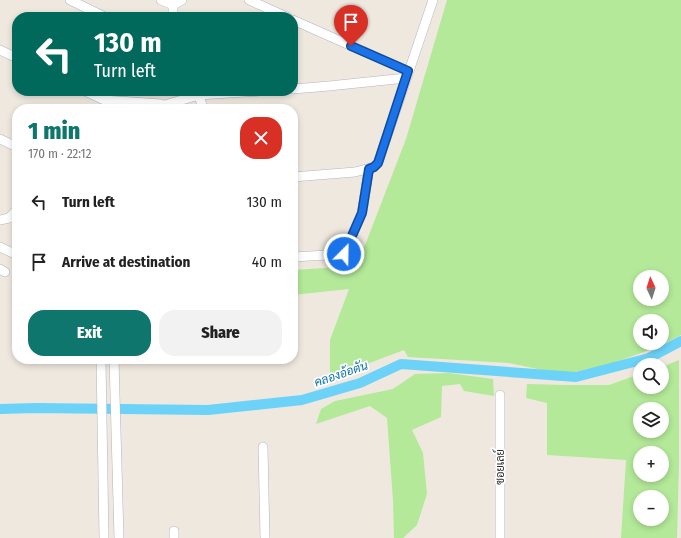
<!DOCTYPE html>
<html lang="en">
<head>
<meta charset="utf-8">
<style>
  body { margin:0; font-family:"Fira Sans Condensed",Sarabun,sans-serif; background:#f2f2f2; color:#222; height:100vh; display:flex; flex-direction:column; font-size:15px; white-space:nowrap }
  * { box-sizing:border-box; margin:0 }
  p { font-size:13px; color:#767676 }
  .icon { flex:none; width:22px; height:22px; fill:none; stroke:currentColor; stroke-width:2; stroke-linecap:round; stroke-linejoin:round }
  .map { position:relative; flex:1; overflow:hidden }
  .panel { position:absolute; left:12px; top:104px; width:286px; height:260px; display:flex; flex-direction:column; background:#fff; border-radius:16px; box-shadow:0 2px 6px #0003 }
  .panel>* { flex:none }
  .guide { position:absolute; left:12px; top:12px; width:286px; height:84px; border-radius:16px; box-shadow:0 2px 6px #0003; background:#00695c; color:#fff; overflow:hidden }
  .needle { width:26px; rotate:356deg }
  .tools { position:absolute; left:633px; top:270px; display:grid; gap:8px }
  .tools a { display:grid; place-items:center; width:36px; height:36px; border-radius:50%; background:#fff; box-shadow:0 2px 6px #0003; font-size:20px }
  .pin { position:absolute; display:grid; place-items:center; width:34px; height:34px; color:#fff; margin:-41px -17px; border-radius:50% 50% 50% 0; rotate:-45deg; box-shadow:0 0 4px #0007 }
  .pin .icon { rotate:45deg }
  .me { position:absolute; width:44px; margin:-22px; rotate:23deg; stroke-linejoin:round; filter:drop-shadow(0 0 3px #0008) }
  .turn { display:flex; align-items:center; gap:14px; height:84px; padding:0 16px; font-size:18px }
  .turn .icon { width:52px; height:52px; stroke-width:2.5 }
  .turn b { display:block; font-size:28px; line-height:34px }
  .round { display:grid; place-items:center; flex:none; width:42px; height:42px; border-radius:16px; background:#f2f2f2 }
  .overview { display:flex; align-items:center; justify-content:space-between; height:68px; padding:0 16px }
  h1 { font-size:24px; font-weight:800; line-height:30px; color:#0f766e }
  .button { display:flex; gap:8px; margin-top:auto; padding:8px 16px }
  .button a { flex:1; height:46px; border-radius:16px; background:#0f766e; color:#fff; font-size:16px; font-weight:800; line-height:46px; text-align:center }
  .button a+a { background:#f2f2f2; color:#222 }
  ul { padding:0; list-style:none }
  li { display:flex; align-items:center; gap:12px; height:60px; padding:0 16px }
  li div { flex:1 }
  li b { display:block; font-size:15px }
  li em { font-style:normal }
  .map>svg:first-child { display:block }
  .green { fill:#b3e998; fill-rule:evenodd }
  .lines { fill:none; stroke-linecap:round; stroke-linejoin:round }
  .canal { stroke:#6cd2f7; stroke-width:10 }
  .street-casing { stroke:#b3b5c1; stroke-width:10 }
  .street { stroke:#fff; stroke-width:9 }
  .route-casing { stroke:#114b97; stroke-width:10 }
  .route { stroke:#1a73e8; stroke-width:7 }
  .labels { text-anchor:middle; stroke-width:3.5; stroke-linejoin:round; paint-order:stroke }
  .street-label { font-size:11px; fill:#2d2d2d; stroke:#fff }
  .water-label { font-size:12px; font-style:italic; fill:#0470aa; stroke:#fff }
</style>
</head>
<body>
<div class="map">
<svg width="681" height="538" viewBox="0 0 681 538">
  <rect width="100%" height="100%" fill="#efe8df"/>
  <g class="green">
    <path d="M447 0H681V335L655 348 613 363 571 373 547 371 509 363 408 357 404 350 330 378V340L349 289 293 295V270L357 266 406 139ZM640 277H662V299H640ZM640 321H662V343H640Z"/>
    <path d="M679 360V463L677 538H621L626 460 547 455V403L526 398 527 384 563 385H609L640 374V387H662V367ZM640 409H662V431H640ZM640 453H662V475H640ZM640 497H662V519H640Z"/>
    <polygon points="449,373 493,379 494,396 464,391 460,384 442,386 441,417 412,430 423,453 427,494 417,525 403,538 394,538 393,500 387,418 370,406 316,424 321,409 335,401 393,389 415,374"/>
  </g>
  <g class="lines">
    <polyline class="canal" points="0,409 36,408 208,410 302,400 360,383 401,364 576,377 649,358 681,341"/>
    <g class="street-casing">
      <g id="street">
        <polyline points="70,0 105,17"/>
        <polyline points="161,0 173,5 182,0"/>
        <polyline points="249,0 287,17"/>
        <polyline points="173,17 173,5"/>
        <polyline points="293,20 408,71"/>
        <polyline points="0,50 17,58"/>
        <polyline points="293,89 329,86 406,78"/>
        <polyline points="85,91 104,100 161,104"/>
        <polyline points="197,91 199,95 203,109"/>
        <polyline points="151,109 199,95 260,91"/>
        <polyline points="0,139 17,147"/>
        <polyline points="293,177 355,172 374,167 378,163 433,0"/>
        <polyline points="0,220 9,218 17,210"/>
        <polyline points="0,247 17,255"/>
        <polyline points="293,257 344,254 362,213 369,169"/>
        <polyline points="0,269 5,272"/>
        <polyline points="101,359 104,538"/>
        <polyline points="114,359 119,538"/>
        <polyline points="263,447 265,538"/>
        <polyline points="174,538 174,531"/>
        <polyline points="500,538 500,395"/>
      </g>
    </g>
    <use href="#street" class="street"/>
  </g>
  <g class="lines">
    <g class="route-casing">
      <polyline id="route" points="344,254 362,213 369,169 374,167 378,163 408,71 351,46"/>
    </g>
    <use href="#route" class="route"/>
  </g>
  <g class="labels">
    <g class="street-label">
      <text transform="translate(500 467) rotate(-90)" y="4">ซอยเลย์</text>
    </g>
    <g class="water-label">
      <text transform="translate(341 374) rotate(-19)" y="4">คลองอ้อตัน</text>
    </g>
  </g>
</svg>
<div class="tools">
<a><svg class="needle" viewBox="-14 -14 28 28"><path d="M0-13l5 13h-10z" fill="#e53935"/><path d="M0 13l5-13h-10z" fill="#767676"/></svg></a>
<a><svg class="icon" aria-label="sound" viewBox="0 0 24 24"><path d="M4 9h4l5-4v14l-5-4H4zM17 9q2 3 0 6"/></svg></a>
<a><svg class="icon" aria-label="search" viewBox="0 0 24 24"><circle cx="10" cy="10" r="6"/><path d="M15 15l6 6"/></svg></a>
<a><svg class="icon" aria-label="layers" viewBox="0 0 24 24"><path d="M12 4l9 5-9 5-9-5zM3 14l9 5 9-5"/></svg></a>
<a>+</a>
<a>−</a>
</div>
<div class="pin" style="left:351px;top:46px;background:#d93025"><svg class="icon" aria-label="arrive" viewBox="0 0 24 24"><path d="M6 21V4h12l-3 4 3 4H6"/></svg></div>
<svg class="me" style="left:344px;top:254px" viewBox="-20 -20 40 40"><circle r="17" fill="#1a73e8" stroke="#fff" stroke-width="3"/><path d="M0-11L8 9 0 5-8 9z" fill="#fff"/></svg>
<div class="guide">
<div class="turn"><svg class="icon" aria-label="left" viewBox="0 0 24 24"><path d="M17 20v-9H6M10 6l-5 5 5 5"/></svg><div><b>130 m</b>Turn left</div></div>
</div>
<section class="panel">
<div class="overview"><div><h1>1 min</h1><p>170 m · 22:12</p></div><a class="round" style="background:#d93025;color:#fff"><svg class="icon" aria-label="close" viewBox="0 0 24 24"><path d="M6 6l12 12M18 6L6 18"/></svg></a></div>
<ul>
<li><svg class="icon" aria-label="left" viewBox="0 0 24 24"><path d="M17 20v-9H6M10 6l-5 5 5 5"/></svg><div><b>Turn left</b></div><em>130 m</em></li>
<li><svg class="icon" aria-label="arrive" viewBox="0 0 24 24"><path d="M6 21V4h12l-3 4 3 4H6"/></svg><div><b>Arrive at destination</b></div><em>40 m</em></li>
</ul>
<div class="button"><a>Exit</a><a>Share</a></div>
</section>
</div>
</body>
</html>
